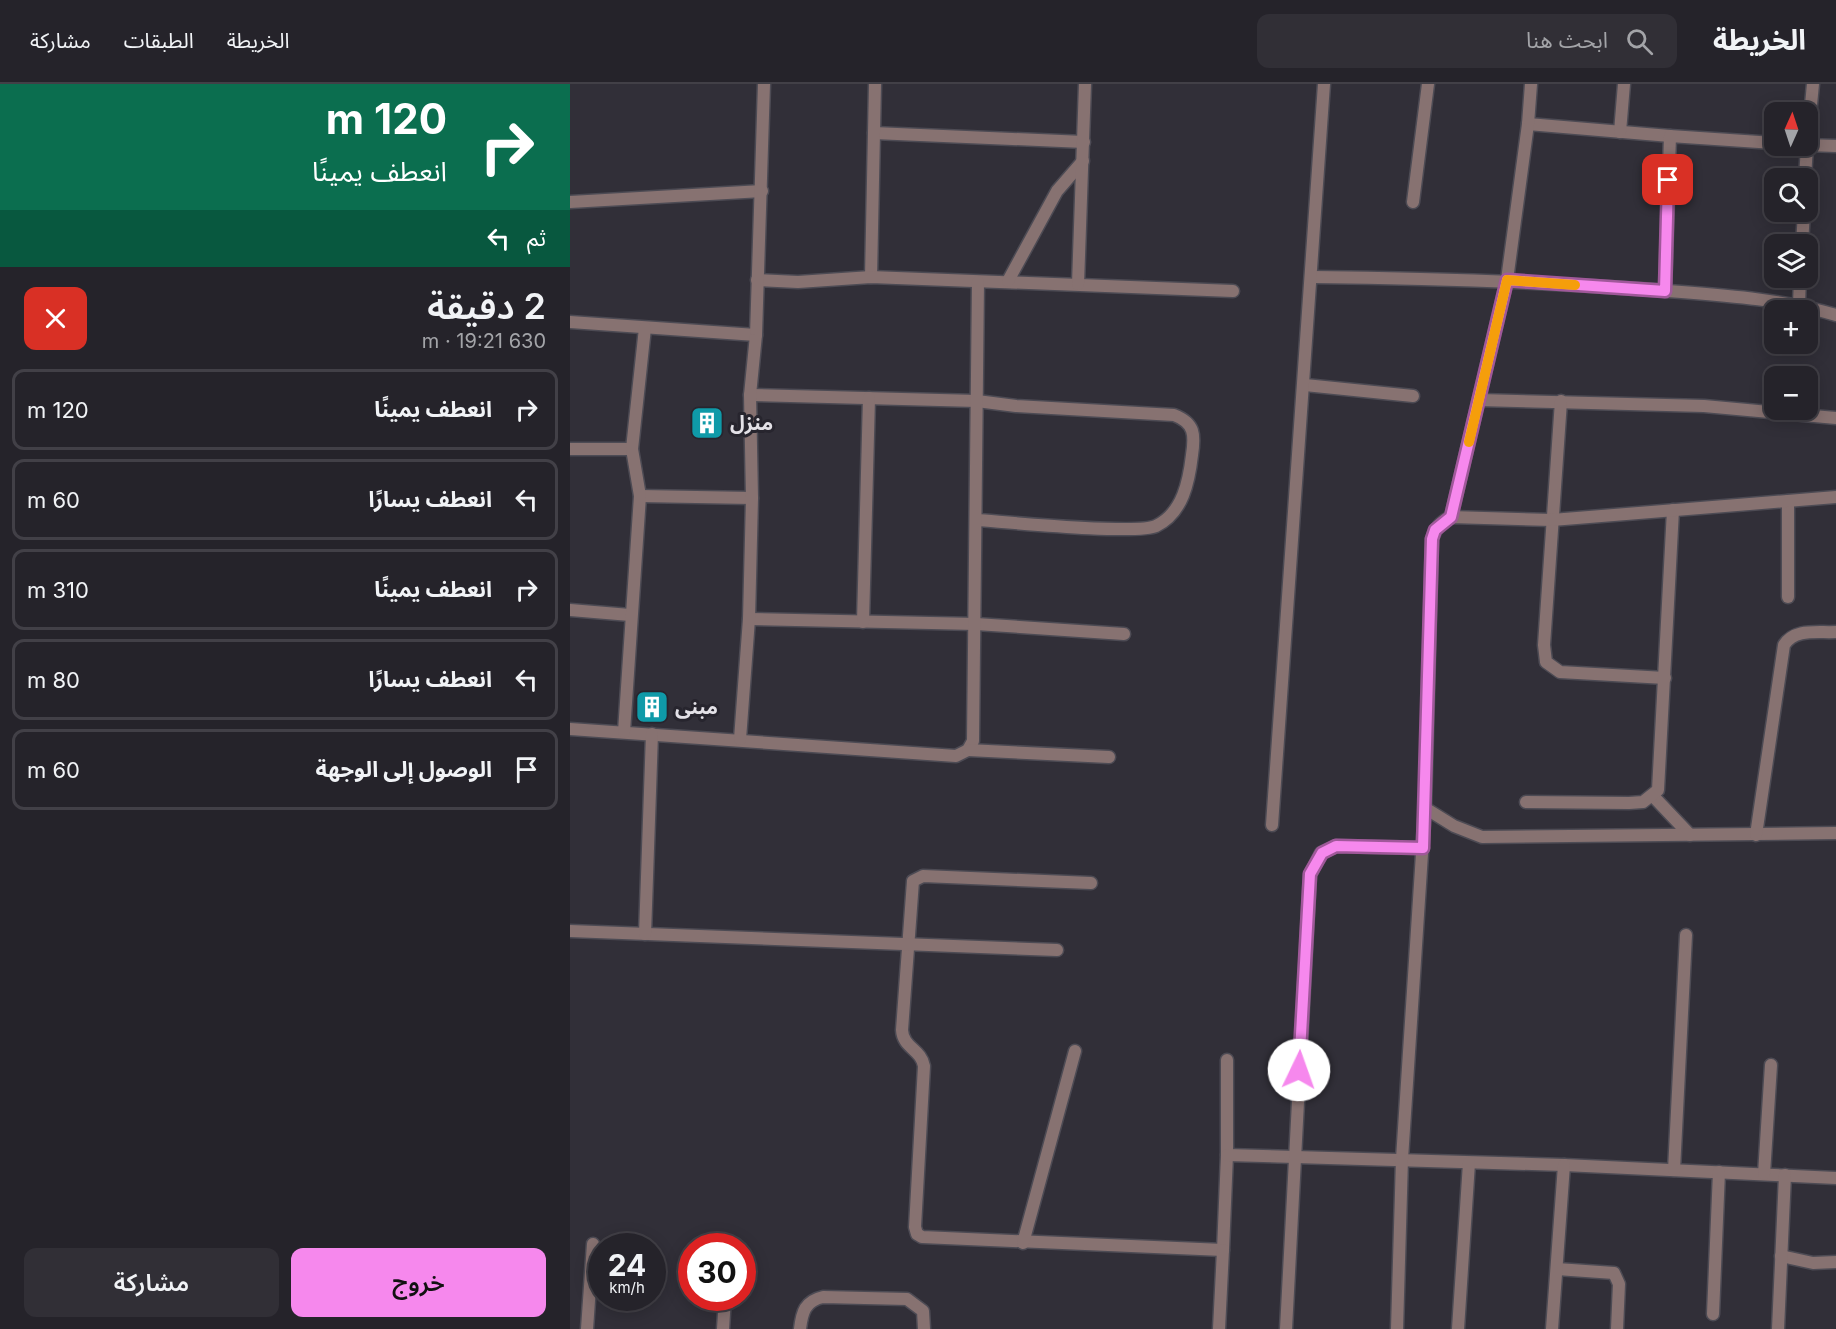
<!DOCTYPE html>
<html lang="ar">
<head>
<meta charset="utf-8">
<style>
  body { margin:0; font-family:Inter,"Noto Sans Arabic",sans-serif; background:#312f36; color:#f1f3f6; direction:rtl; height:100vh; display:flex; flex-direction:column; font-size:22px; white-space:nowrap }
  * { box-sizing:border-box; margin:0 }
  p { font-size:20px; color:#a3a4a8 }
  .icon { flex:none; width:33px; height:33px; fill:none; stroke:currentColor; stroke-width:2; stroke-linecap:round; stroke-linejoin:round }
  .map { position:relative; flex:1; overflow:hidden; direction:ltr }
  .details { display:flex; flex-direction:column; background:#25232a; width:570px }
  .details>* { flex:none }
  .top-card { background:#0b6e4f; color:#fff; overflow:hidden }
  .needle { width:39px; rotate:3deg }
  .controls { position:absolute; left:1194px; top:18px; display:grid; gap:12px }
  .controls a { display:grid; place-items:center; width:54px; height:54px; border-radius:12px; background:#25232a; box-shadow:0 3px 15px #0003,0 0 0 2px #424047; font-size:30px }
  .speed { position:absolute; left:18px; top:1149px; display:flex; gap:12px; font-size:30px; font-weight:700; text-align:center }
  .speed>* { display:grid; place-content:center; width:78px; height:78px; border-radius:50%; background:#25232a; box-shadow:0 3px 15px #0003,0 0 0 2px #424047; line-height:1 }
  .speed small { font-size:15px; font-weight:400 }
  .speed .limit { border:9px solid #d22; background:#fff; color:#111 }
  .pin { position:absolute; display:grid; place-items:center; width:51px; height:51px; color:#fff; margin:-26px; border-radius:12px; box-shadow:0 3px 9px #0006 }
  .me { position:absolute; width:66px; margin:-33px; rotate:3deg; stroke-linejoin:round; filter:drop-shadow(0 0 4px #0008) }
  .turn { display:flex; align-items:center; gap:21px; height:126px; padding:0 24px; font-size:27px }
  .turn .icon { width:78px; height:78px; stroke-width:2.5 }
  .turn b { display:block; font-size:42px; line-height:51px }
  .then { display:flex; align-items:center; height:57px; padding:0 24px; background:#0003; gap:12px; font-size:22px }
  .round { display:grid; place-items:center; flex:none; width:63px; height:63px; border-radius:12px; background:#312f36 }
  .head { display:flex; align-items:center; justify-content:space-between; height:102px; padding:0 24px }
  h1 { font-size:36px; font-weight:600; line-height:45px }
  .action { display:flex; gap:12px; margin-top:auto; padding:12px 24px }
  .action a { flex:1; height:69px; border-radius:12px; background:#f688ed; color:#111; font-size:24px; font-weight:600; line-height:69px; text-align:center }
  .action a+a { background:#312f36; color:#f1f3f6 }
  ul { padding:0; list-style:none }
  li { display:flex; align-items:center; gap:18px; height:81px; margin:0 12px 9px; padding:0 12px; border:3px solid #424047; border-radius:12px }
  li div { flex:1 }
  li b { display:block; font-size:22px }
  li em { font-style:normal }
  header { display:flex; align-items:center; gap:36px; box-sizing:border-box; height:84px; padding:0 30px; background:#25232a; border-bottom:2px solid #424047 }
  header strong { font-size:28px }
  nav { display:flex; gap:33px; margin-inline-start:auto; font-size:21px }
  .search { width:420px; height:54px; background:#312f36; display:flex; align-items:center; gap:15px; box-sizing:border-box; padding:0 21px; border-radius:12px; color:#a3a4a8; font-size:22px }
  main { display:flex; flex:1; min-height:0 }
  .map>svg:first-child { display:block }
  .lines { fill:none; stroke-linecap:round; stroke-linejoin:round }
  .street-casing { stroke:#4d4b54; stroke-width:15 }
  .street { stroke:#877271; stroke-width:12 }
  .route-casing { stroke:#a0589a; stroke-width:15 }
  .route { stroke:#f688ed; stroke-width:10 }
  .slow { stroke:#f59e0b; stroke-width:10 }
  .labels { text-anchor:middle; stroke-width:6; stroke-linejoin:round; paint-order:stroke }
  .poi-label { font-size:20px; font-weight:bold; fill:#e3e1e7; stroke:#27252e; text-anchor:start }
</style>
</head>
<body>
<header>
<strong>الخريطة</strong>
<div class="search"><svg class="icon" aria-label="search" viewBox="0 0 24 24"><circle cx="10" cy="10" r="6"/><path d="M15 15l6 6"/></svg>ابحث هنا</div>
<nav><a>الخريطة</a><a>الطبقات</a><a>مشاركة</a></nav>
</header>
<main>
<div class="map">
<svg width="1266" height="1245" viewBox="0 0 1266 1245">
  <rect width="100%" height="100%" fill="#312f38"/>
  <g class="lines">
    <g class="street-casing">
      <g id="street">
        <polyline points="958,40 1100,52"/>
        <polyline points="1050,48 1054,0"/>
        <polyline points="304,49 514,58"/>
        <polyline points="1238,52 1243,0"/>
        <polyline points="1238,61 1266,62"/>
        <polyline points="1235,94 1237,62"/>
        <polyline points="0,118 192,107"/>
        <polyline points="843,118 858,0"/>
        <polyline points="1232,160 1234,128"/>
        <polyline points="301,193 305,0"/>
        <path d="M743 193C857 194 971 198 1085 206 1146 211 1208 214 1266 231"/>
        <polyline points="187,196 228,198 301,193 663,207"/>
        <polyline points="438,197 487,107 513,77"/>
        <polyline points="508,200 515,0"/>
        <polyline points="1095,207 1100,52 1204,59"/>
        <polyline points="1229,220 1230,194"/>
        <polyline points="0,238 186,251"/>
        <polyline points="735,301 843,312"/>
        <path d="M180 311 407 317 446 322 604 331C625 339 625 351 622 371 619 397 613 429 586 442 567 451 436 438 407 436"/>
        <polyline points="909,316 1134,322 1266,334"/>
        <polyline points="991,317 974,561 976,578 990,588 1095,594"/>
        <polyline points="0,365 62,365"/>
        <polyline points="70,412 182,414"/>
        <polyline points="881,433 937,196 958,40 961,0"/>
        <polyline points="1218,513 1218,417"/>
        <polyline points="0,526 60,531"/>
        <polyline points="179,535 406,540 554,550"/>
        <polyline points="293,538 299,314"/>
        <polyline points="0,645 386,672 398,666 403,657 408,198"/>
        <polyline points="54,648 70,412 62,365 75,244"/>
        <polyline points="170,655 179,535 182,414 180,311 186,251 194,0"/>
        <polyline points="398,666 539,673"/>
        <polyline points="1083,712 1120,751"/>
        <polyline points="956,718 1059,719 1073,718 1088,706 1103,426"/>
        <polyline points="855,724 884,742 912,753 1266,749"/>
        <polyline points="702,741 754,0"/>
        <path d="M1186 751 1214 561C1225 544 1247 549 1266 548"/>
        <path d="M521 799 353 792 343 797 332 946C333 964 351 965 354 982L345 1143 347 1150 352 1153 653 1166 657 1071V976"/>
        <polyline points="0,847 487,866"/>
        <polyline points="75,850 82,650"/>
        <polyline points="657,1071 994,1081 1266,1094"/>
        <polyline points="1104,1086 1116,851"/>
        <polyline points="1194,1090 1201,981"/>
        <polyline points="453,1159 505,967"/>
        <polyline points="1211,1172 1243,1179 1266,1178"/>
        <polyline points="987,1185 1044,1189 1049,1200 1047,1245"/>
        <polyline points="1143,1230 1149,1088"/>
        <polyline points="17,1245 23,1160"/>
        <polyline points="153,1245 155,1214"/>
        <path d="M230 1245C232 1228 235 1217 253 1213L337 1215 353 1227 354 1245"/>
        <polyline points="649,1245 653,1166"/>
        <polyline points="716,1245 740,791 751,769 766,762 853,764"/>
        <path d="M827 1245 832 1075 855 724 862 455C866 444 870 438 881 433L982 436 1266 413"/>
        <polyline points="888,1245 899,1079"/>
        <polyline points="982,1245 994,1081"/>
        <polyline points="1208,1245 1215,1091"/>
      </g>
    </g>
    <use href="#street" class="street"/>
  </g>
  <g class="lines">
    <g class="route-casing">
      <polyline id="route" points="729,986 740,790 752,769 766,762 853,764 862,455 865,446 881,433 937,196 1095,207 1098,96"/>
    </g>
    <use href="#route" class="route"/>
    <polyline class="slow" points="899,358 937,196 1005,201"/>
  </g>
  <defs>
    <g id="building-square" transform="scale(1.725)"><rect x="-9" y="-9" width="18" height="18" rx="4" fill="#0f9aa8" stroke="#27252e"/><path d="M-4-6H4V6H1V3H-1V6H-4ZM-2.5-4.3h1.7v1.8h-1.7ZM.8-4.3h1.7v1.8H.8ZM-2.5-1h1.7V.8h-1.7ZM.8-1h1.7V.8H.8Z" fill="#fff"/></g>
  </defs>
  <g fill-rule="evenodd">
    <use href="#building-square" x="137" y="339"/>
    <use href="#building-square" x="82" y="623"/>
  </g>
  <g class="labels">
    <g class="poi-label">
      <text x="160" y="346">منزل</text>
      <text x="105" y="630">مبنى</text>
    </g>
  </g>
</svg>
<div class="controls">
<a><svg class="needle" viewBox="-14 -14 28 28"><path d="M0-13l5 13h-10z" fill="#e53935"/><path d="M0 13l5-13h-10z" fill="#a3a4a8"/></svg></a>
<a><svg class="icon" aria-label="search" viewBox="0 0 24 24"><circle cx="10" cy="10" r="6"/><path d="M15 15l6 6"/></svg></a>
<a><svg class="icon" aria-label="layers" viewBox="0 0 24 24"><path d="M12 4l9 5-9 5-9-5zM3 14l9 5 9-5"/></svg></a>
<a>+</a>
<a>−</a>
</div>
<div class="speed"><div>24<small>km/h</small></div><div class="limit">30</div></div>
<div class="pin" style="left:1098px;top:96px;background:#d93025"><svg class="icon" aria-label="arrive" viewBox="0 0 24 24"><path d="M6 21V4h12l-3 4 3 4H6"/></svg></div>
<svg class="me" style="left:729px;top:986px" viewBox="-20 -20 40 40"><circle r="19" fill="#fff"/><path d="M0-13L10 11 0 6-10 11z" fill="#f688ed"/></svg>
</div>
<section class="details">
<div class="top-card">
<div class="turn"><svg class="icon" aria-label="right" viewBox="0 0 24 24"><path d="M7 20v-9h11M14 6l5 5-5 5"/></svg><div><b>120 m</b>انعطف يمينًا</div></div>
<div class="then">ثم<svg class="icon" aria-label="left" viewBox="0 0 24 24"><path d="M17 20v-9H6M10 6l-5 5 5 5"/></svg></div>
</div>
<div class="head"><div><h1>2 دقيقة</h1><p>630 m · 19:21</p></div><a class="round" style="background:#d93025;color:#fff"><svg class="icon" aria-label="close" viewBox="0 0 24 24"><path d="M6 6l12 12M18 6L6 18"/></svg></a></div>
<ul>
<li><svg class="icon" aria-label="right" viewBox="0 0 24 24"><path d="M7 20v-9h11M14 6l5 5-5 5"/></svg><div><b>انعطف يمينًا</b></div><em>120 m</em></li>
<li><svg class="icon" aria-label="left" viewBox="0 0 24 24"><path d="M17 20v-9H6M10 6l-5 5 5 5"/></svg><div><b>انعطف يسارًا</b></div><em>60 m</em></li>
<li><svg class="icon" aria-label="right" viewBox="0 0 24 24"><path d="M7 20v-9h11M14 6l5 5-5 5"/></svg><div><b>انعطف يمينًا</b></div><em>310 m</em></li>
<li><svg class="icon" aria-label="left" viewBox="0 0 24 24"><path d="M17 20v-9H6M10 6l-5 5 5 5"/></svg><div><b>انعطف يسارًا</b></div><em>80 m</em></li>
<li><svg class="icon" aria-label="arrive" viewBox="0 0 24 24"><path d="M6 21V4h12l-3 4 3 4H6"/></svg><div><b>الوصول إلى الوجهة</b></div><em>60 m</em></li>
</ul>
<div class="action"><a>خروج</a><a>مشاركة</a></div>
</section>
</main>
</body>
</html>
